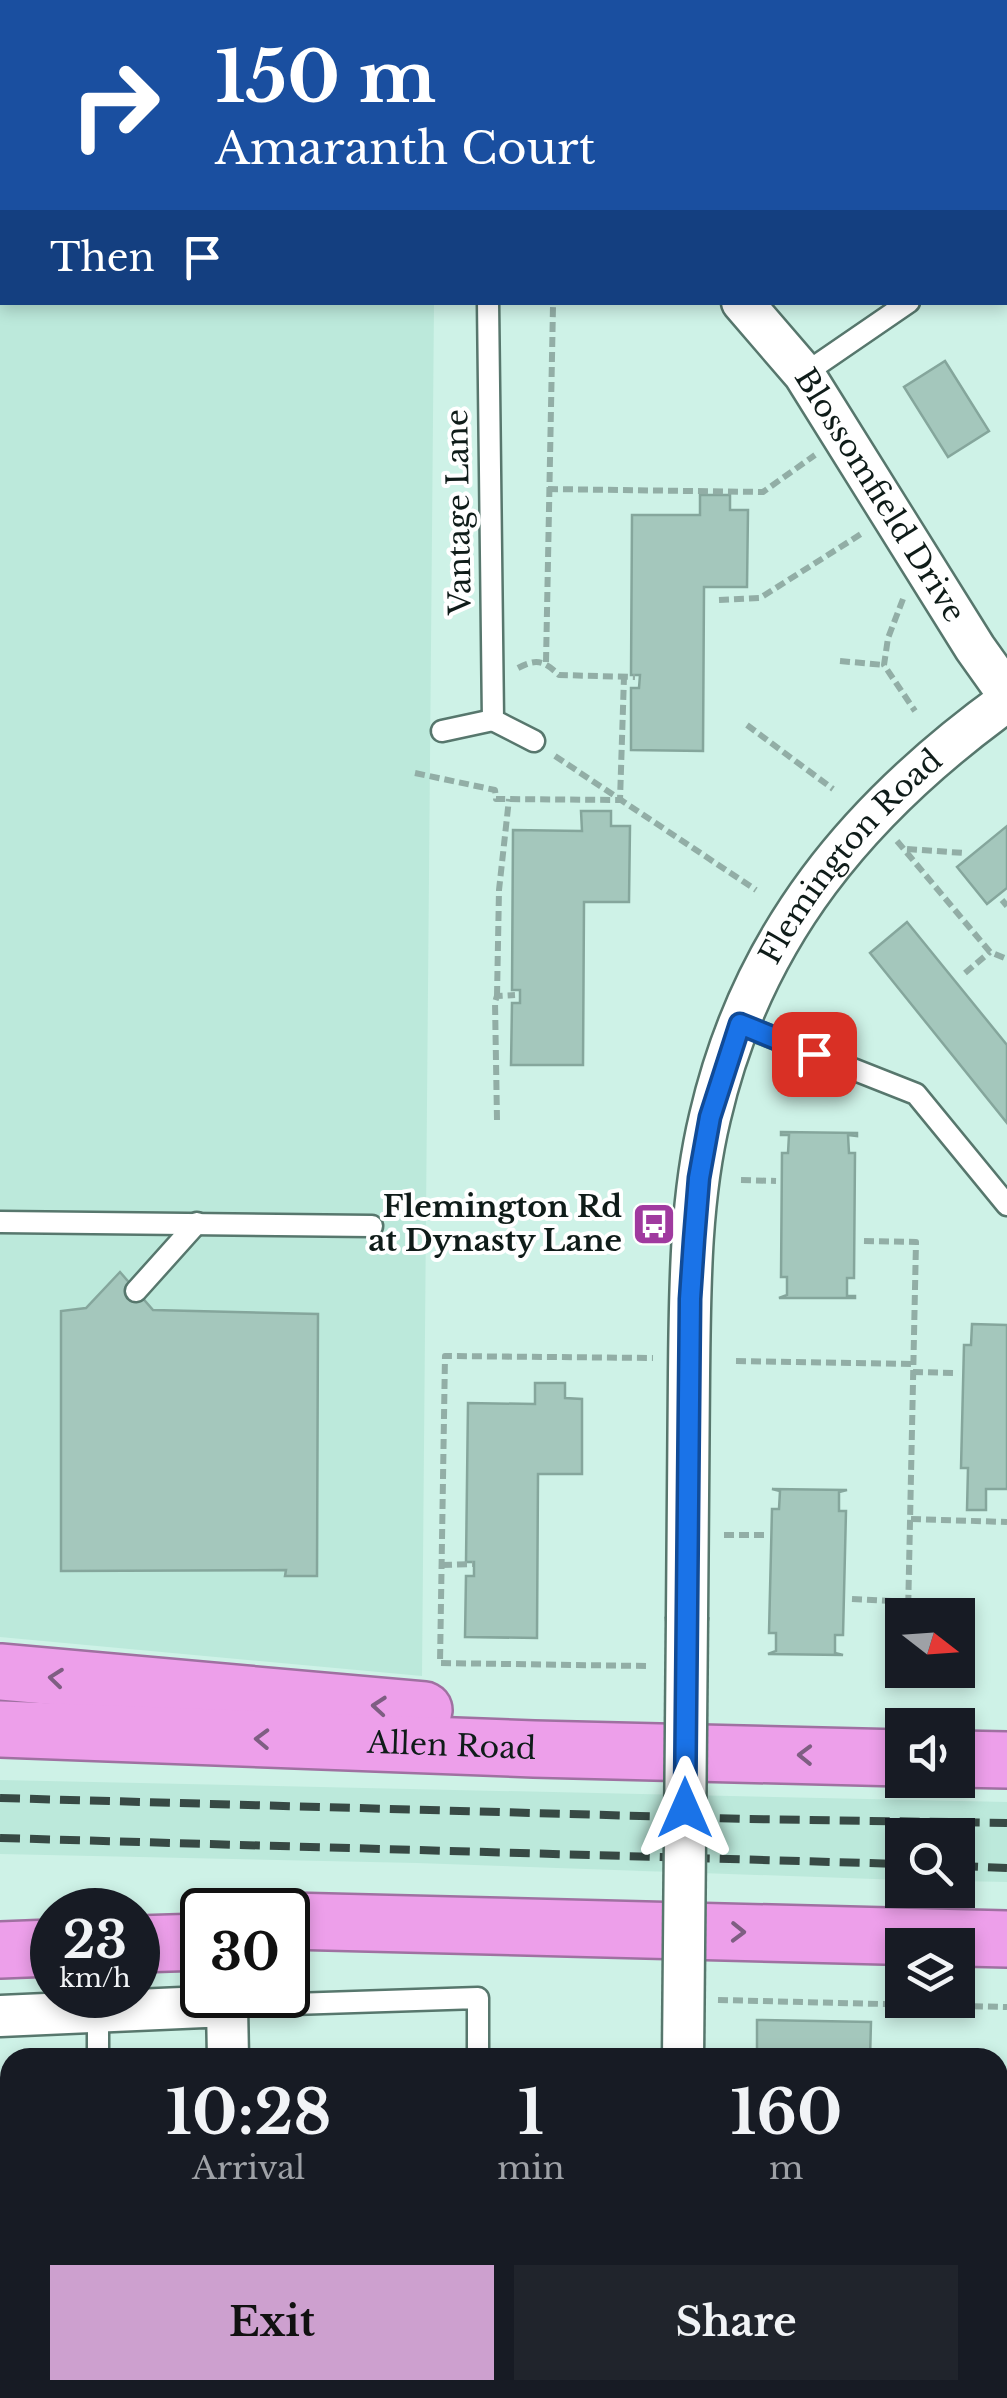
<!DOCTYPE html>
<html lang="en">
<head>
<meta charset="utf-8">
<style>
  body { margin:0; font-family:"Libre Baskerville",serif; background:#20242c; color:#f1f3f6; height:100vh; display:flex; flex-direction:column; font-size:38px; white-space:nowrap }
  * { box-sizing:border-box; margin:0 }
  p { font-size:32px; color:#9ea1a6 }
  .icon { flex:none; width:55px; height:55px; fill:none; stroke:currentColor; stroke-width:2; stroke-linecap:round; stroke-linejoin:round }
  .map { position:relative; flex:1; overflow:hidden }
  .sheet { position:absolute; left:0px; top:2048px; width:1008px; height:352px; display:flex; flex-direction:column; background:#171b24; border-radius:30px 30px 0 0; box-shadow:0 5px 15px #0003 }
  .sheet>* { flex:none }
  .hud { position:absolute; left:0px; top:0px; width:1008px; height:305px; box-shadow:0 5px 15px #0003; background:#1a4fa0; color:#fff; overflow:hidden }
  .needle { width:65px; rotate:107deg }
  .fabs { position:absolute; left:885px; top:1598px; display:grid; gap:20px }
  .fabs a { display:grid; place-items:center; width:90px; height:90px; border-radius:0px; background:#171b24; box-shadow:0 5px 15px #0003; font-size:50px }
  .speed { position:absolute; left:30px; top:1888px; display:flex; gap:20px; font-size:50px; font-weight:700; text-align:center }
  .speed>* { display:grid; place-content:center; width:130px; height:130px; border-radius:50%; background:#171b24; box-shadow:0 5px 15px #0003; line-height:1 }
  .speed small { font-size:25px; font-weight:400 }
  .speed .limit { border:5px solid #111; border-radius:15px; background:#fff; color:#111 }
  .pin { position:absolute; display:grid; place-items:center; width:85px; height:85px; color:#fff; margin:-42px; border-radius:20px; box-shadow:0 5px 15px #0006 }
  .me { position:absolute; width:110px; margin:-55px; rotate:0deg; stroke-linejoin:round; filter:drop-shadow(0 0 8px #0008) }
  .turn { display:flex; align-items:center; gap:35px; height:210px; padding:0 50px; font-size:45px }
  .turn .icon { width:130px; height:130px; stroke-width:2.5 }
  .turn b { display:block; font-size:70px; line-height:85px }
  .then { display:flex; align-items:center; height:95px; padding:0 50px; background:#0003; gap:20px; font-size:38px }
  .eta { display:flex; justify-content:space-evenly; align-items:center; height:170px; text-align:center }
  .eta b { font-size:60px; font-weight:700; line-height:70px }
  .action { display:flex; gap:20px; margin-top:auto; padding:20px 50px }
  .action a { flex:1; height:115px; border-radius:0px; background:#cda0cf; color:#111; font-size:40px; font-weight:700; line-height:115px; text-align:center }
  .action a+a { background:#20242c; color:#f1f3f6 }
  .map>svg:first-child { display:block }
  .built { fill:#bce9db }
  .building { fill:#a4c7bc; stroke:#85a69c; stroke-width:2.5 }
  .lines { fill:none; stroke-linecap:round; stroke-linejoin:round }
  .service-casing { stroke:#57776d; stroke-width:25 }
  .minor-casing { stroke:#57776d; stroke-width:45 }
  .motorway-casing { stroke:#9f71a1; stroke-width:60 }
  .path { stroke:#92aea6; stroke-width:6; stroke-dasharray:10 5; stroke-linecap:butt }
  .service { stroke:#fff; stroke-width:20 }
  .minor { stroke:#fff; stroke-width:40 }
  .motorway { stroke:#ed9fea; stroke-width:55 }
  .rail { stroke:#374944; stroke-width:8; stroke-dasharray:20 10; stroke-linecap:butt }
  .minor-bridge-casing { stroke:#57776d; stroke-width:45; stroke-linecap:butt }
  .minor-bridge { stroke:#fff; stroke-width:40 }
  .oneway { stroke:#7e5e82 }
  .route-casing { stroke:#114b97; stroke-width:25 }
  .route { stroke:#1a73e8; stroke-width:18 }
  .labels { text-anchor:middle; stroke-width:8; stroke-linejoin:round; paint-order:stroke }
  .street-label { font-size:30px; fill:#0f1c19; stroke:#fff }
  .poi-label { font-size:30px; font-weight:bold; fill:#0f1c19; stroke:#fff; text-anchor:end }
</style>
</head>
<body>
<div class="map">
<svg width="1007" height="2398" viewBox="0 0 1007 2398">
  <rect width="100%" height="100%" fill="#cef2e7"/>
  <g class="built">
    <polygon points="0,119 2,302 434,303 422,1676 0,1637"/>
    <polygon points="0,1780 1007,1802 1007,1882 958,1881 958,1835 902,1835 902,1880 417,1863 0,1854"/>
    <polygon points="998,2274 1007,2274 1007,2398 723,2398 723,2390 998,2390"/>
  </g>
  <g class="building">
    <polygon points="16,0 117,0 16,2"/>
    <polygon points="604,0 669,0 603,2"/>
    <polygon points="768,0 835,0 767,2"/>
    <polygon points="850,0 917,0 850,2"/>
    <polygon points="928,0 1001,0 928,2"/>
    <polygon points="945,361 989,431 948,457 904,387"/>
    <polygon points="700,495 730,495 730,510 748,510 747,587 704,587 703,751 631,750 631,688 639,688 640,675 631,675 632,515 700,515"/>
    <polygon points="581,811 611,811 611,826 630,826 629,902 584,902 583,1065 511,1065 512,1003 520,1003 520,990 512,990 513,830 582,831"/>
    <polygon points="1007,826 1007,888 987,904 957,867"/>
    <polygon points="907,922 1007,1045 1007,1123 870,953"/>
    <polygon points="781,1132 857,1133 857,1136 848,1135 849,1153 855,1153 854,1278 847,1278 847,1296 855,1296 855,1298 779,1298 787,1295 787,1277 781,1277 782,1153 788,1153 789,1135 781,1135"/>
    <polygon points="120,1272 153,1310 318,1314 317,1576 285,1576 286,1570 61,1571 61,1311 86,1308"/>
    <polygon points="972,1324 1007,1325 1007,1489 986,1489 986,1510 967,1510 968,1468 961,1468 964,1345 971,1345"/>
    <polygon points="535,1383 565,1383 565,1398 582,1399 582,1474 538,1474 537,1638 465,1637 466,1576 474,1576 474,1562 466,1562 468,1403 535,1404"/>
    <polygon points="772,1489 847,1490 839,1492 839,1511 846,1511 843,1635 835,1635 835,1653 843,1655 768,1654 776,1651 776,1633 769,1633 772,1509 779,1509 780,1491"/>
    <polygon points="757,2020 871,2022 870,2058 757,2058"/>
    <polygon points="0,2184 5,2184 8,2214 0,2215"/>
    <polygon points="998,2342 1007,2342 1007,2398 809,2397 809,2390 998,2390"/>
    <polygon points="53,2390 139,2390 140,2398 22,2398 22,2393"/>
    <polygon points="298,2390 431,2390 432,2398 285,2398 284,2395 298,2394"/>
  </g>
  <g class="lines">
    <g class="service-casing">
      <g id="service">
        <polyline points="1005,250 1007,250"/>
        <polyline points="488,302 493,720 534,741"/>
        <polyline points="804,374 909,302"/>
        <polyline points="442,731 493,720"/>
        <polyline points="741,1025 916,1094 1007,1205"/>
        <polyline points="0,1222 372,1226"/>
        <polyline points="136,1291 197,1223"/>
        <polyline points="227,2006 478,1998 478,2058"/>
        <polyline points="98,2009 98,2058"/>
      </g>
    </g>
    <g class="minor-casing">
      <g id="minor">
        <polyline points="192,2 192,0"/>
        <polyline points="0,93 2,93"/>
        <path id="s1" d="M742 302 804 374 975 648 1007 693"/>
        <path id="s2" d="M687 1617C687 1536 688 1455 689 1374 690 1289 690 1200 710 1117 752 935 859 808 1007 701"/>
        <polyline points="0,2016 227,2006 228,2058"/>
        <polyline points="221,2398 221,2390"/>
        <polyline points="677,2398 677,2390"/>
      </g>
    </g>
    <g class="motorway-casing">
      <g id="motorway">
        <polyline points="0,1672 424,1710"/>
        <path id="s3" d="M0 1729 534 1749 902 1758"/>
        <polyline points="958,1759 1007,1760"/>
        <polyline points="288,1921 1007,1939"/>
        <polyline points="138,1944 202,1942"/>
        <polyline points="0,1950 52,1948"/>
      </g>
    </g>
    <g class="path">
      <polyline points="548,489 763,492 815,455"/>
      <polyline points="903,599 888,638 884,665 915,711"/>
      <polyline points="719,600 760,598 861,534"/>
      <polyline points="840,661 884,665"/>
      <polyline points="546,662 553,306"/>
      <path d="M518 668C537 658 544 661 559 675L635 677"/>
      <polyline points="747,725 833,789"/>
      <polyline points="555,756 756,890"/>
      <polyline points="415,773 495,790 496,799 620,800 624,677"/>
      <polyline points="897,841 990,952 1007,959"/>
      <polyline points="907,849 964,853"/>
      <polyline points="1002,900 1007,906"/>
      <polyline points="965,973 990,952"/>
      <polyline points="497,996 499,890 509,799"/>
      <polyline points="497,1120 495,1002 497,996 515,995"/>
      <polyline points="741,1180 776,1181"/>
      <polyline points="864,1241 916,1242 908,1615"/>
      <polyline points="736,1361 912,1364"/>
      <polyline points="913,1372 958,1373"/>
      <polyline points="911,1519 1007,1522"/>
      <polyline points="724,1535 768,1535"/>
      <polyline points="442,1565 473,1564"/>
      <polyline points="852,1599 909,1602"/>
      <polyline points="646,1666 440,1663 445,1356 653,1358"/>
      <polyline points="718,2000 1007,2007"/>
      <polyline points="0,2291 6,2280 10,2246"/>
      <polyline points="0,2384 10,2384"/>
      <polyline points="486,2390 487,2398"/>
    </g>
    <use href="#service" class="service"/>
    <use href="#minor" class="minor"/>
    <use href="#motorway" class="motorway"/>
    <g class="rail">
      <polyline points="0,1798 747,1819 1007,1823"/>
      <polyline points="0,1838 902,1864"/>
      <polyline points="958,1866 1007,1868"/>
    </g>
    <g class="minor-bridge-casing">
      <polyline id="minor-bridge" points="683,2058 687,1617"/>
    </g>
    <use href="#minor-bridge" class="minor-bridge"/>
  </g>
  <defs><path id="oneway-chevron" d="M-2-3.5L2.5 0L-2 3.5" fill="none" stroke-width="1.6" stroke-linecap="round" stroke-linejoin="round" transform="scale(2.5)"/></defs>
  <g class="oneway">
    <use href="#oneway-chevron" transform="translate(56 1678) rotate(-174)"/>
    <use href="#oneway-chevron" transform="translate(379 1706) rotate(-175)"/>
    <use href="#oneway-chevron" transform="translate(262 1739) rotate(-178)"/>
    <use href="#oneway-chevron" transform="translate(805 1755) rotate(-179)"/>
    <use href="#oneway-chevron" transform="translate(738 1932) rotate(1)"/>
  </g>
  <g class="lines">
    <g class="route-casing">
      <polyline id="route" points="685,1808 690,1299 694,1240 699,1178 710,1117 740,1024 814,1054"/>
    </g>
    <use href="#route" class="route"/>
  </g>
  <defs>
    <g id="bus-square" transform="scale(2.25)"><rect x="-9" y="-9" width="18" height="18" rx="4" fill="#a03a9f" stroke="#fff"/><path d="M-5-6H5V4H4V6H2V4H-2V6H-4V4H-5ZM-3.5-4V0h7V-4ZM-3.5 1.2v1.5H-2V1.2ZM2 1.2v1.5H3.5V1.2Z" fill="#fff"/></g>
  </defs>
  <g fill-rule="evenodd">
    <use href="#bus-square" x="654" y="1224"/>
  </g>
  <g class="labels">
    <g class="street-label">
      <text dy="10" stroke="none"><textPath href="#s1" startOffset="238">Blossomfield Drive</textPath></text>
      <text transform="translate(459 512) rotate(-91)" y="10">Vantage Lane</text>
      <text dy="10" stroke="none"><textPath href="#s2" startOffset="802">Flemington Road</textPath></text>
      <text dy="10" stroke="none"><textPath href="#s3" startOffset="452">Allen Road</textPath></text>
    </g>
    <g class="poi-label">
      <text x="622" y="1217">Flemington Rd<tspan x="622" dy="34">at Dynasty Lane</tspan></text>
    </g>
  </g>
</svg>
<div class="fabs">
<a><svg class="needle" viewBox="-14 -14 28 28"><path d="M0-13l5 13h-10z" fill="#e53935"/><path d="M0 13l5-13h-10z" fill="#9ea1a6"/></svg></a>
<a><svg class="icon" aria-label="sound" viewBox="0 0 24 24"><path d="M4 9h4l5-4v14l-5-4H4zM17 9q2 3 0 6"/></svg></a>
<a><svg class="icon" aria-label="search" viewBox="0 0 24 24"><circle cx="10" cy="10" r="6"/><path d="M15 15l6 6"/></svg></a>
<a><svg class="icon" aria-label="layers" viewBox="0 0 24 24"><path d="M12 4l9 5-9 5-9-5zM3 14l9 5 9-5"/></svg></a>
</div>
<div class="speed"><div>23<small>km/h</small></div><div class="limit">30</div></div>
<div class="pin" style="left:814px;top:1054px;background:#d93025"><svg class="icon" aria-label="arrive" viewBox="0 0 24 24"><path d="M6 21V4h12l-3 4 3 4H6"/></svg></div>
<svg class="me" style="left:685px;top:1808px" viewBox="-20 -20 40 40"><path d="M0-17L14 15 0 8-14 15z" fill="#1a73e8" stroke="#fff" stroke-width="4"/></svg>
<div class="hud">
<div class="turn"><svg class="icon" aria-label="right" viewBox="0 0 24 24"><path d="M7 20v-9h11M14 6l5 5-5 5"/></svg><div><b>150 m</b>Amaranth Court</div></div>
<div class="then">Then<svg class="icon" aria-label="arrive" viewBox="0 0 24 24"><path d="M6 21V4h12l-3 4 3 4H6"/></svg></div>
</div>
<section class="sheet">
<div class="eta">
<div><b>10:28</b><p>Arrival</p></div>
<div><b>1</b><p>min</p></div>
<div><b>160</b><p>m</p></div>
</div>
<div class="action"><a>Exit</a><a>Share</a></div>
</section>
</div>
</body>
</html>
